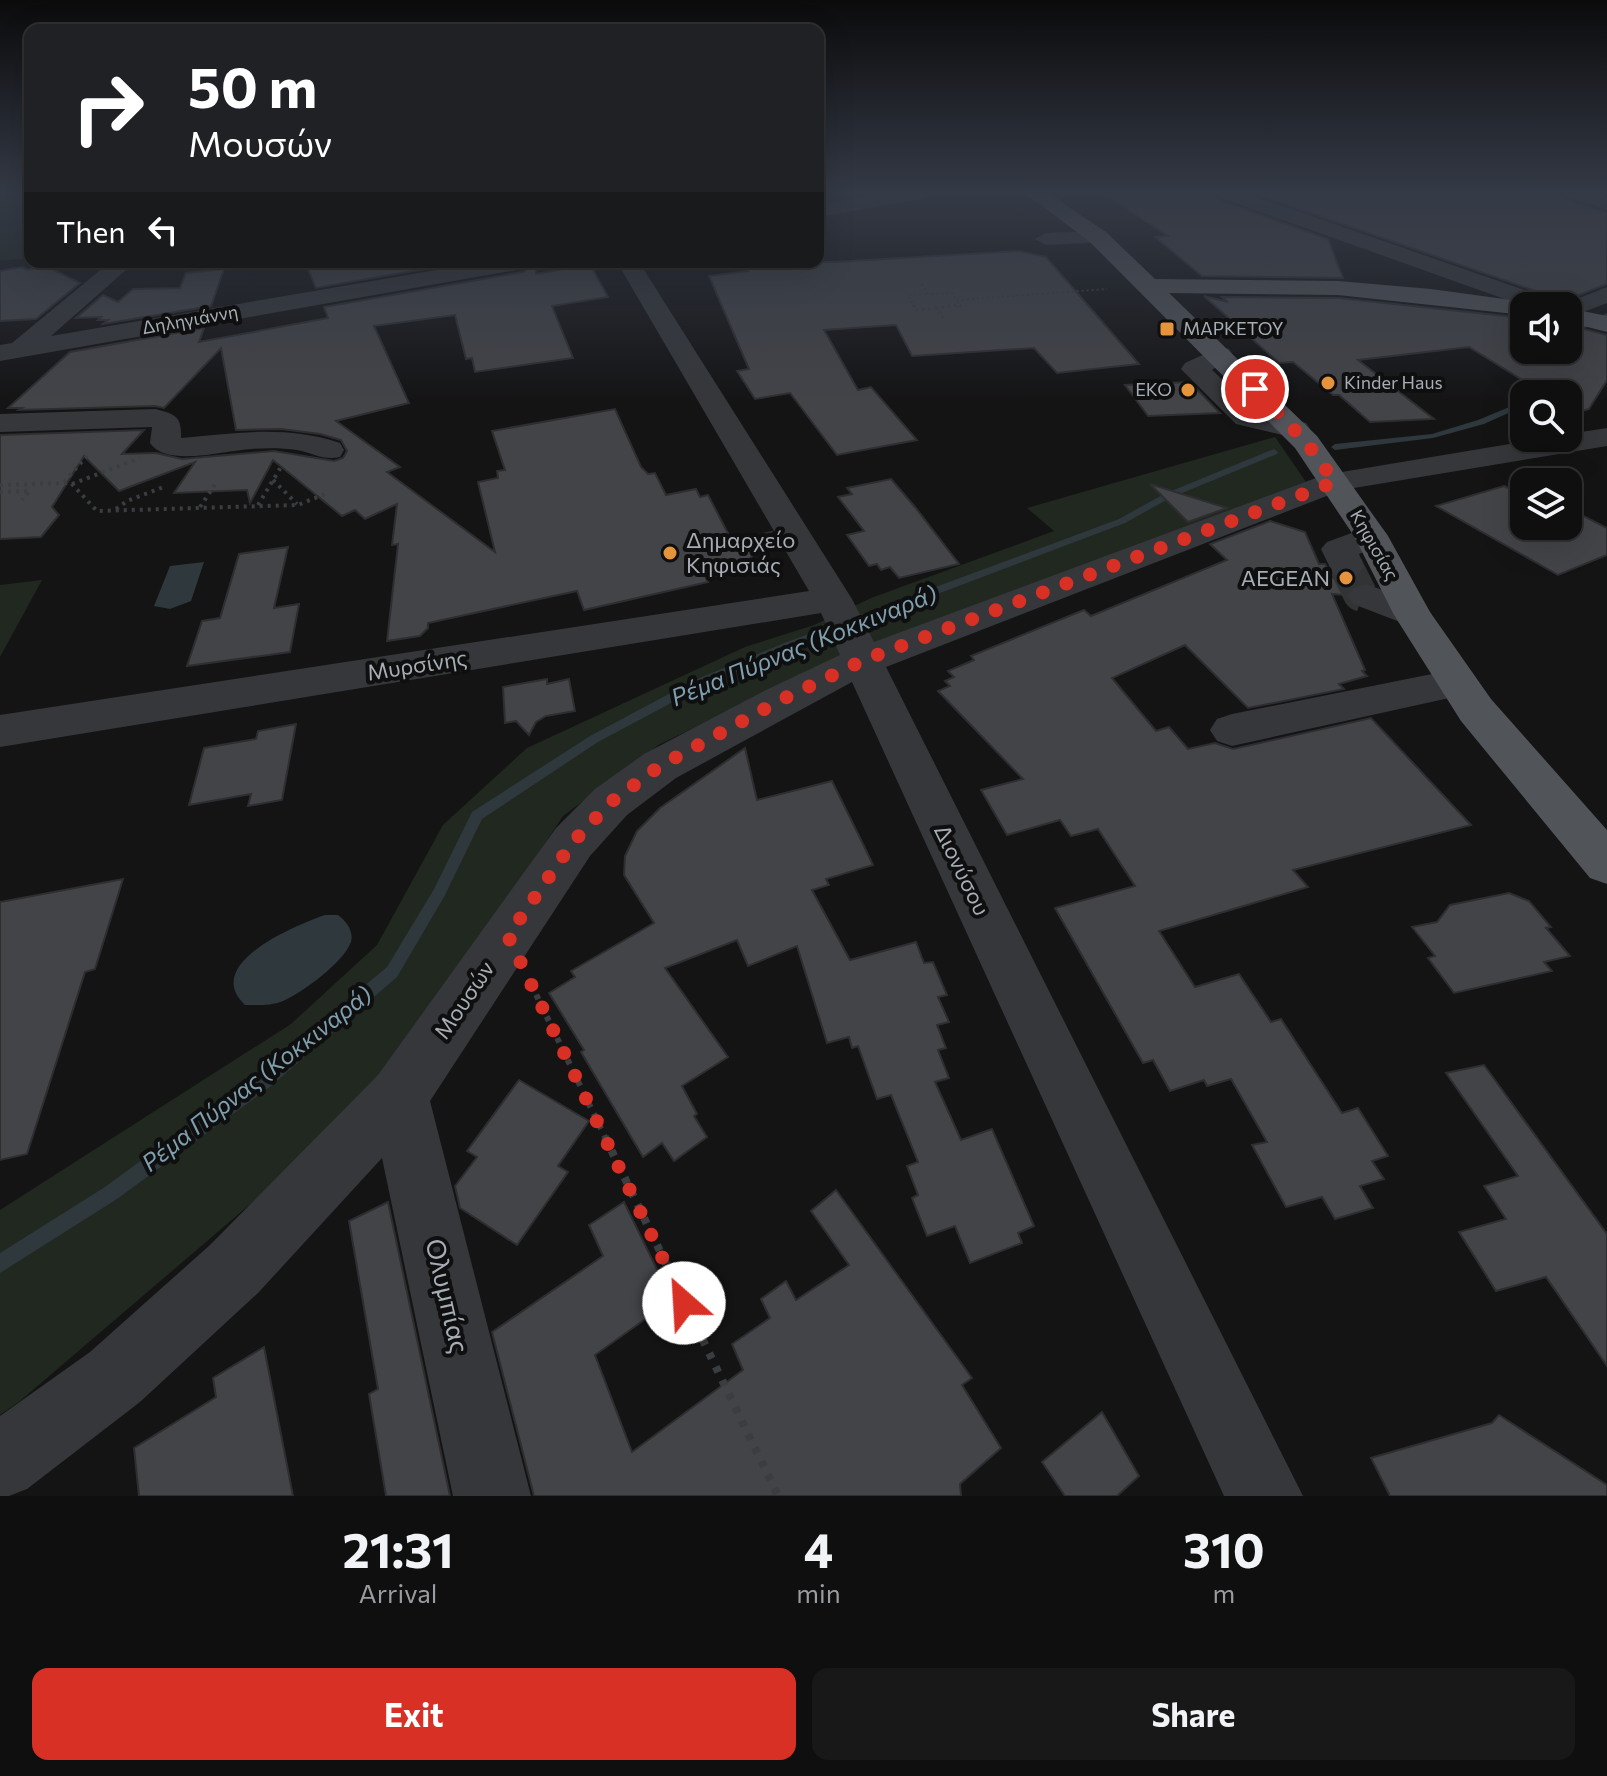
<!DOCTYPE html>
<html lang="en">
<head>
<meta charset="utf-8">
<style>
  body { margin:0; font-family:Commissioner,sans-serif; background:#181819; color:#f1f3f6; height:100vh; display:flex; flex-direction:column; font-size:30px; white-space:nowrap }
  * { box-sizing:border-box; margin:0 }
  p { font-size:26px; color:#9b9c9f }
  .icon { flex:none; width:44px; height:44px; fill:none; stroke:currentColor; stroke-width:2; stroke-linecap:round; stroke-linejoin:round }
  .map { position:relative; height:1496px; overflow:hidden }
  .drawer { display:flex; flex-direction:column; background:#0f0f10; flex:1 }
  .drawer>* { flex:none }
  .hud { position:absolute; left:24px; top:24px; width:800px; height:244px; border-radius:16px; box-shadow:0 8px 32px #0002,0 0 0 2px #2f2f30; background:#202124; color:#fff; overflow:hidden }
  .fabs { position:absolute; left:1510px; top:292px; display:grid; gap:16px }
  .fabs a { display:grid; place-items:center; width:72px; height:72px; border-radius:16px; background:#0f0f10; box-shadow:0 8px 32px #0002,0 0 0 2px #2f2f30; font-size:40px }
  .pin { position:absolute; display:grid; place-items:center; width:68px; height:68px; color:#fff; margin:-34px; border:4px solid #fff; border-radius:50%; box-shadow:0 2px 8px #0007 }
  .me { position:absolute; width:88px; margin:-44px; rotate:334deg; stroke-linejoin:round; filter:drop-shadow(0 0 6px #0008) }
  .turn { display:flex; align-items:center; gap:28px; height:168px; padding:0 32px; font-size:36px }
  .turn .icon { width:104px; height:104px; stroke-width:2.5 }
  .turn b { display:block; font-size:56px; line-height:68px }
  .then { display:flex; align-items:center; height:76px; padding:0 32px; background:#0003; gap:16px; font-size:30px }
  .eta { display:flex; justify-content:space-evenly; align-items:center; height:136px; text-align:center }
  .eta b { font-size:48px; font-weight:700; line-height:56px }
  .cta { display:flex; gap:16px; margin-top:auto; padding:16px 32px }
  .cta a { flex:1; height:92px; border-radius:16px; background:#d93025; color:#fff; font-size:32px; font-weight:700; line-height:92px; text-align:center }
  .cta a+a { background:#181819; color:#f1f3f6 }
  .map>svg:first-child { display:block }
  .green { fill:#202820 }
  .water { fill:#2e383d }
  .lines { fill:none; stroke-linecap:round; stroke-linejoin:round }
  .stream { fill:#2e383d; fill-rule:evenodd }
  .building { fill:#434448; stroke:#2e2e31; stroke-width:2 }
  .minor-tunnel { stroke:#313335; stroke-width:34; stroke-dasharray:34 17; stroke-linecap:butt }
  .path-far4 { stroke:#3b3e41; stroke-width:2; stroke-dasharray:2 3; stroke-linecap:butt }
  .path-far3 { stroke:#3b3e41; stroke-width:3; stroke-dasharray:2 4; stroke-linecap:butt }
  .path-far2 { stroke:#3b3e41; stroke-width:4; stroke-dasharray:3 5; stroke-linecap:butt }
  .path-far1 { stroke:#3b3e41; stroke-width:6; stroke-dasharray:5 7; stroke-linecap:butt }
  .path { stroke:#3b3e41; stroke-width:8; stroke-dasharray:6 9; stroke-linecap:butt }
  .minor { fill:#35373a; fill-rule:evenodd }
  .major { fill:#515459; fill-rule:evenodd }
  .route { stroke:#d93025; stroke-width:14; stroke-dasharray:0 25.2 }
  .poi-dot { fill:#e5933c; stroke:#0f0f10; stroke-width:3 }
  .labels { text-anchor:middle; stroke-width:8; stroke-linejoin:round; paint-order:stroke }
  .far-street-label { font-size:18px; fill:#a6adb5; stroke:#0f0f10 }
  .far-poi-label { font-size:18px; fill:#a6adb5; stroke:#0f0f10; text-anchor:start }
  .poi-label { font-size:22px; fill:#a6adb5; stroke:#0f0f10; text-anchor:start }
  .street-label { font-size:22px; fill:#a6adb5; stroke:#0f0f10 }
  .water-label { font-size:24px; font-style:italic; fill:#7f9fae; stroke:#0f0f10 }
  .near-street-label { font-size:26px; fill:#a6adb5; stroke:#0f0f10 }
</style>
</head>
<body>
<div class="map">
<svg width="1607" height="1496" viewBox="0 0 1607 1496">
  <rect width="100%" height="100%" fill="#141415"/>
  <g class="green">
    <polygon points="0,193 30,193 30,259 0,260"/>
    <polygon points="1275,437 1306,482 844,656 660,744 563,816 451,985 338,1129 20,1401 0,1415 0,1210 291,1024 377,945 443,825 527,748 745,647 814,625 871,598 1054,531 1027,508"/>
    <polygon points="42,580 0,657 0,585"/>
  </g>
  <g class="water">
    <polygon points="204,562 191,601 170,609 154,606 170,566"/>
    <path d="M325 915H338C346 921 354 931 351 942 344 962 302 993 283 1001 271 1006 258 1005 245 1005 201 964 296 925 325 915Z"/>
  </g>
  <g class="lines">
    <g class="stream">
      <polygon points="1607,313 1607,318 1578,331 1568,339 1568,333 1574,329"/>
      <polygon points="1557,350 1565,350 1565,366 1539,394 1531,394 1557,366"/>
      <polygon points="1524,401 1524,406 1484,424 1433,438 1335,450 1331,447 1335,444 1432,434 1478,420"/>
      <polygon points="1274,449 1278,452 1277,454 1170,498 1125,523 795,648 703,686 598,742 482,819 444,897 397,977 271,1086 117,1199 0,1273 0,1253 105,1187 259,1074 387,967 434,889 472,812 590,736 695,680 787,642 1119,519 1164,494"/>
    </g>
  </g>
  <g class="building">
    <polygon points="1103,193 1213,193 1218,200 1328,239 1343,278 1202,276 1155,237 1168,236"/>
    <polygon points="1254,193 1549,193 1607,213 1607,284 1564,301"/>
    <polygon points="1019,251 1046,257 1139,364 1057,373 1034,348 912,356 896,325 824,330 858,390 871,387 917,440 837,455 790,393 755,399 737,371 749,369 709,276 748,271 746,268 776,262 835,262"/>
    <polygon points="305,262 465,262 316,288"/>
    <polygon points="535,264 536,274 590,264 608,297 552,306 573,358 475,372 472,358 466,359 455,315 374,326 409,403 336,421 400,467 387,472 495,552 478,482 498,478 497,471 505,470 492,431 615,409 641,467 648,474 655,473 666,495 696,489 700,497 708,495 732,541 771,532 741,570 706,578 708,582 584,610 577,591 428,623 428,628 420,636 387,641 398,544 392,545 397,504 365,519 355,510 342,516 273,460 250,503 247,490 174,493 195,462 119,491 84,456 52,507 59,515 41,537 0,539 0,435 144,430 122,454 156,453 182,459 274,451 334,461 343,458 347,451 341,440 320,434 281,429 236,430 221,348 164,408 155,406 19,410 22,408 8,408 70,352 204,328 199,342 328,318 324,307 523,272"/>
    <polygon points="44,265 80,283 36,319 0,321 0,271 22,267 28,270"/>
    <polygon points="224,269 211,306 103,324 108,320 98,320 101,317 76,318 103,295 118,302 133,289 180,288 186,273"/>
    <polygon points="1204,296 1228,302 1222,297 1338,298 1524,318 1524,350 1568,350 1568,325 1607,335 1607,380 1589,409 1576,413 1568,408 1568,394 1545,394 1469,347 1358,360 1434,419 1370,422 1339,395 1333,395 1293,362 1279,363"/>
    <polygon points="1190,382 1220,413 1148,416 1125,385"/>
    <polygon points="891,479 915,507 959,564 899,578 890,567 881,570 877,564 869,566 847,535 864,531 838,497 852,494 847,488"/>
    <polygon points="1150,484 1227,508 1188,522"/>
    <polygon points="1504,486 1524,495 1524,526 1568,526 1568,508 1607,528 1607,555 1558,575 1436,506"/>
    <polygon points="1270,521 1305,532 1319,564 1325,564 1332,577 1347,580 1360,577 1364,571 1369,582 1352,585 1344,595 1332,594 1365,670 1362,671 1367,676 1339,684 1344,689 1248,708 1185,645 1112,678 1156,731 1169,727 1188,749 1215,743 1233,749 1371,718 1471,825 1293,870 1308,887 1159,931 1195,987 1239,974 1271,1022 1281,1019 1342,1113 1358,1108 1388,1156 1372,1161 1384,1179 1360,1186 1373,1208 1335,1219 1322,1197 1286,1207 1252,1145 1267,1142 1231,1079 1207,1086 1204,1080 1170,1091 1153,1060 1143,1063 1055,908 1135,886 1098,829 1071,836 1060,820 1007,835 981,790 1023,779 938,691 950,686 945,681 954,677 948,671 974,660 971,656 1084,610 1091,616 1227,560 1210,544"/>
    <polygon points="288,547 274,608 299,604 290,652 187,666 202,621 220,618 239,554"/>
    <polygon points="547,679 547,684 569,679 575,711 546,716 536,722 529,735 516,721 505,723 503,687"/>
    <polygon points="296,724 282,800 248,806 251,794 189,805 204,748 256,739 258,731"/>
    <polygon points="745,748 757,800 832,781 863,844 873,865 826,879 829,885 812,890 850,960 916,942 924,963 933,962 947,995 938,997 949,1022 937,1025 946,1048 938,1050 949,1078 935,1082 961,1140 992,1129 1034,1226 1018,1233 1022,1243 970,1263 955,1226 927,1236 912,1198 918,1195 907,1166 918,1162 891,1095 877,1099 858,1046 852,1048 849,1037 827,1043 797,946 748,966 737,940 665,968 728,1057 682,1086 697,1114 694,1116 707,1137 674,1161 662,1143 643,1157 581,1052 584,1050 549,993 575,977 571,971 654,923 624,875 625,856 637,831 660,808"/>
    <polygon points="123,879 95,969 85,972 27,1154 0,1160 0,902"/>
    <polygon points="1509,893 1529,901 1551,927 1546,928 1570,956 1544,962 1552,971 1454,993 1428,958 1435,956 1412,927 1437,922 1450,905"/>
    <polygon points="1484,1065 1607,1234 1607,1366 1546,1277 1496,1291 1459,1232 1506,1219 1484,1186 1518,1176 1446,1073"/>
    <polygon points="519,1080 589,1121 558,1166 568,1172 517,1245 460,1208 455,1186 477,1157 467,1151"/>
    <polygon points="836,1190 972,1378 962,1385 1001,1448 960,1484 961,1496 534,1496 492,1332 603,1256 589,1225 624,1202 672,1300 595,1355 632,1452 743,1370 732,1344 770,1318 761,1299 786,1281 796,1300 849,1265 811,1211"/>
    <polygon points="388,1202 450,1496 386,1496 369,1394 378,1389 349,1221"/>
    <polygon points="264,1347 293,1496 139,1496 134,1448 216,1397 213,1378"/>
    <polygon points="1102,1412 1139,1476 1117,1496 1065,1496 1042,1462"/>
    <polygon points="1499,1415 1607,1485 1607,1496 1390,1496 1371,1458 1492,1423"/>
  </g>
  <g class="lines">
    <polyline class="minor-tunnel" points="1346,566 1360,594 1366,596"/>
    <g class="path-far4">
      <polyline points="922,284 928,294 952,293 961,307 954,307"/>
      <polyline points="957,300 1107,289"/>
      <polyline points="915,307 908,295 928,294"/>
    </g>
    <g class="path-far3">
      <polyline points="913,305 916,310 936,308 943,318"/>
      <polyline points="936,308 960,305"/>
    </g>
    <g class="path-far2">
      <polyline points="273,480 297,504"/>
      <polyline points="64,482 87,456"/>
      <polyline points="72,484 140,458"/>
      <polyline points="0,485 71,483 97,511 298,505 325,494"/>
      <polyline points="0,492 30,491 22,500"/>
      <polyline points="258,505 281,467"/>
      <polyline points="200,507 216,483"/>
      <polyline points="116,509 127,501 166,486"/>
    </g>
    <polyline class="path-far1" points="531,984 606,1139"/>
    <polyline class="path" points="605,1137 778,1496"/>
    <g class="minor">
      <polygon points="887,193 930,193 920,199 818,217 818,205"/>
      <polygon points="1216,193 1245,193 1556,301 1559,306 1607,287 1607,303 1568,318 1568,306 1524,306 1219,197"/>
      <polygon points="1564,193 1593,193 1607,197 1607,210 1567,197"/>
      <polygon points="1098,231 1109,237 1106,242 1046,245 1035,239 1046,233"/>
      <polygon points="110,262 135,262 51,336 483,262 533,262 522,269 0,361 0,345 12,343"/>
      <polygon points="617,262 639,262 852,599 874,642 1324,475 1545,438 1568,438 1568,434 1607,428 1607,446 1342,490 886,667 1303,1496 1224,1496 852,682 676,778 627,815 590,856 430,1101 531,1496 453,1496 382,1158 258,1293 140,1402 27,1489 9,1496 0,1496 0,1416 90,1352 210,1245 378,1075 556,828 595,789 644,754 766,690 840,655 821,613 0,747 0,715 809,591"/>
      <polygon points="1220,347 1229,349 1233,355 1212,370 1256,411 1306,423 1310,429 1306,435 1295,438 1236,424 1181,369 1185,363"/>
      <path d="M155 409C175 414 182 416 181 438 236 433 286 425 340 443L344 450 340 457C324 461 313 453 297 450 282 448 267 448 252 449 225 450 167 468 150 443L152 427 0 432V414Z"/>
      <polygon points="1371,526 1383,529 1388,536 1383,543 1359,554 1364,566 1359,574 1346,577 1333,574 1321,549 1327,542"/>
      <polygon points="1366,584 1426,606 1432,615 1426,624 1413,627 1353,604 1347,596 1353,588"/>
      <polygon points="1457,669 1472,673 1478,683 1472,693 1232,746 1217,741 1210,730 1217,719 1232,714"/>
    </g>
    <g class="major">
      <polygon points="1025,193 1048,193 1106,232 1155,279 1338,281 1431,289 1533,303 1535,306 1524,306 1524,315 1338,295 1169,293 1317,436 1388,536 1430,612 1491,699 1607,830 1607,884 1590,878 1461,721 1394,615 1354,536 1295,448 1090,242"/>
      <polygon points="1568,308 1607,316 1607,332 1568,322"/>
    </g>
  </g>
  <linearGradient id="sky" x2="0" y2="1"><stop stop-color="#0b0b0c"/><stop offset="0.48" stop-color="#343a46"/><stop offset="1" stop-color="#343a46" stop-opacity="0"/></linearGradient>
  <rect width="1607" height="402" fill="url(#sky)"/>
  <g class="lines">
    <polyline class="route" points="684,1303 508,936 573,842 611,802 660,766 781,700 864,660 1335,482 1306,442 1255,389"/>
  </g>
  <g class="poi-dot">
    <rect x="1159" y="321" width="16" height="16" rx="4"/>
    <circle cx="1328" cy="383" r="8"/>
    <circle cx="1188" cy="390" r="8"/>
    <circle cx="670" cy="553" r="8"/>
    <circle cx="1346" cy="578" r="8"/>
  </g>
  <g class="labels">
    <g class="far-street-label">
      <text transform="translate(190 320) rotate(-10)" y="6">Δηληγιάννη</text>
      <text transform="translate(1374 545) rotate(60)" y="6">Κηφισίας</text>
    </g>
    <g class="far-poi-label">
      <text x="1183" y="335">ΜΑΡΚΕΤΟΥ</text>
      <text x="1344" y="389">Kinder Haus</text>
      <text x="1172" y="396" text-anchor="end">EKO</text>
    </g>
    <g class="poi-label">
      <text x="686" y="548">Δημαρχείο<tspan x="686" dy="25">Κηφισιάς</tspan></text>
      <text x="1330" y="586" text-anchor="end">AEGEAN</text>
    </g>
    <g class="street-label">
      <text transform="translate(417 665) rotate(-9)" y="8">Μυρσίνης</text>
      <text transform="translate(962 870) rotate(64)" y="8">Διονύσου</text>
      <text transform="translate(464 1000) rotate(-56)" y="8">Μουσών</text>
    </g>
    <g class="water-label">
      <text transform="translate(804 646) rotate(-22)" y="8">Ρέμα Πύρνας (Κοκκιναρά)</text>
      <text transform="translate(257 1079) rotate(-38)" y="8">Ρέμα Πύρνας (Κοκκιναρά)</text>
    </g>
    <g class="near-street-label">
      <text transform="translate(447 1296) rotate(77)" y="9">Ολυμπίας</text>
    </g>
  </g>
</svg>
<div class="fabs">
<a><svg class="icon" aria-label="sound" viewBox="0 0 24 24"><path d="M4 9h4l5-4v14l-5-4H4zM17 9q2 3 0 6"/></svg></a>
<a><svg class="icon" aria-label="search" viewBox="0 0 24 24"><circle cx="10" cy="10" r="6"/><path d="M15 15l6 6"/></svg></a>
<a><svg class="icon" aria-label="layers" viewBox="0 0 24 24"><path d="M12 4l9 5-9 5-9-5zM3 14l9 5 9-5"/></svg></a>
</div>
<div class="pin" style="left:1255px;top:389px;background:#d93025"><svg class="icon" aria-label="arrive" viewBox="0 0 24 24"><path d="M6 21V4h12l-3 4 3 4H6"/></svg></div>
<svg class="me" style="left:684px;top:1303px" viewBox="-20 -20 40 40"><circle r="19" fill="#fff"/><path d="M0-13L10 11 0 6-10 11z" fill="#d93025"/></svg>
<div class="hud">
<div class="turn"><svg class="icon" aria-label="right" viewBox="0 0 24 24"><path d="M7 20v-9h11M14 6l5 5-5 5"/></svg><div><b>50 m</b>Μουσών</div></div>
<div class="then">Then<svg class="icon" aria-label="left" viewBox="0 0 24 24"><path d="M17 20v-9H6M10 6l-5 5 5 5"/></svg></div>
</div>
</div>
<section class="drawer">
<div class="eta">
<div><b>21:31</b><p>Arrival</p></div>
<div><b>4</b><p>min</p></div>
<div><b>310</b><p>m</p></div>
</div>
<div class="cta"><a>Exit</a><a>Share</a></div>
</section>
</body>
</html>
